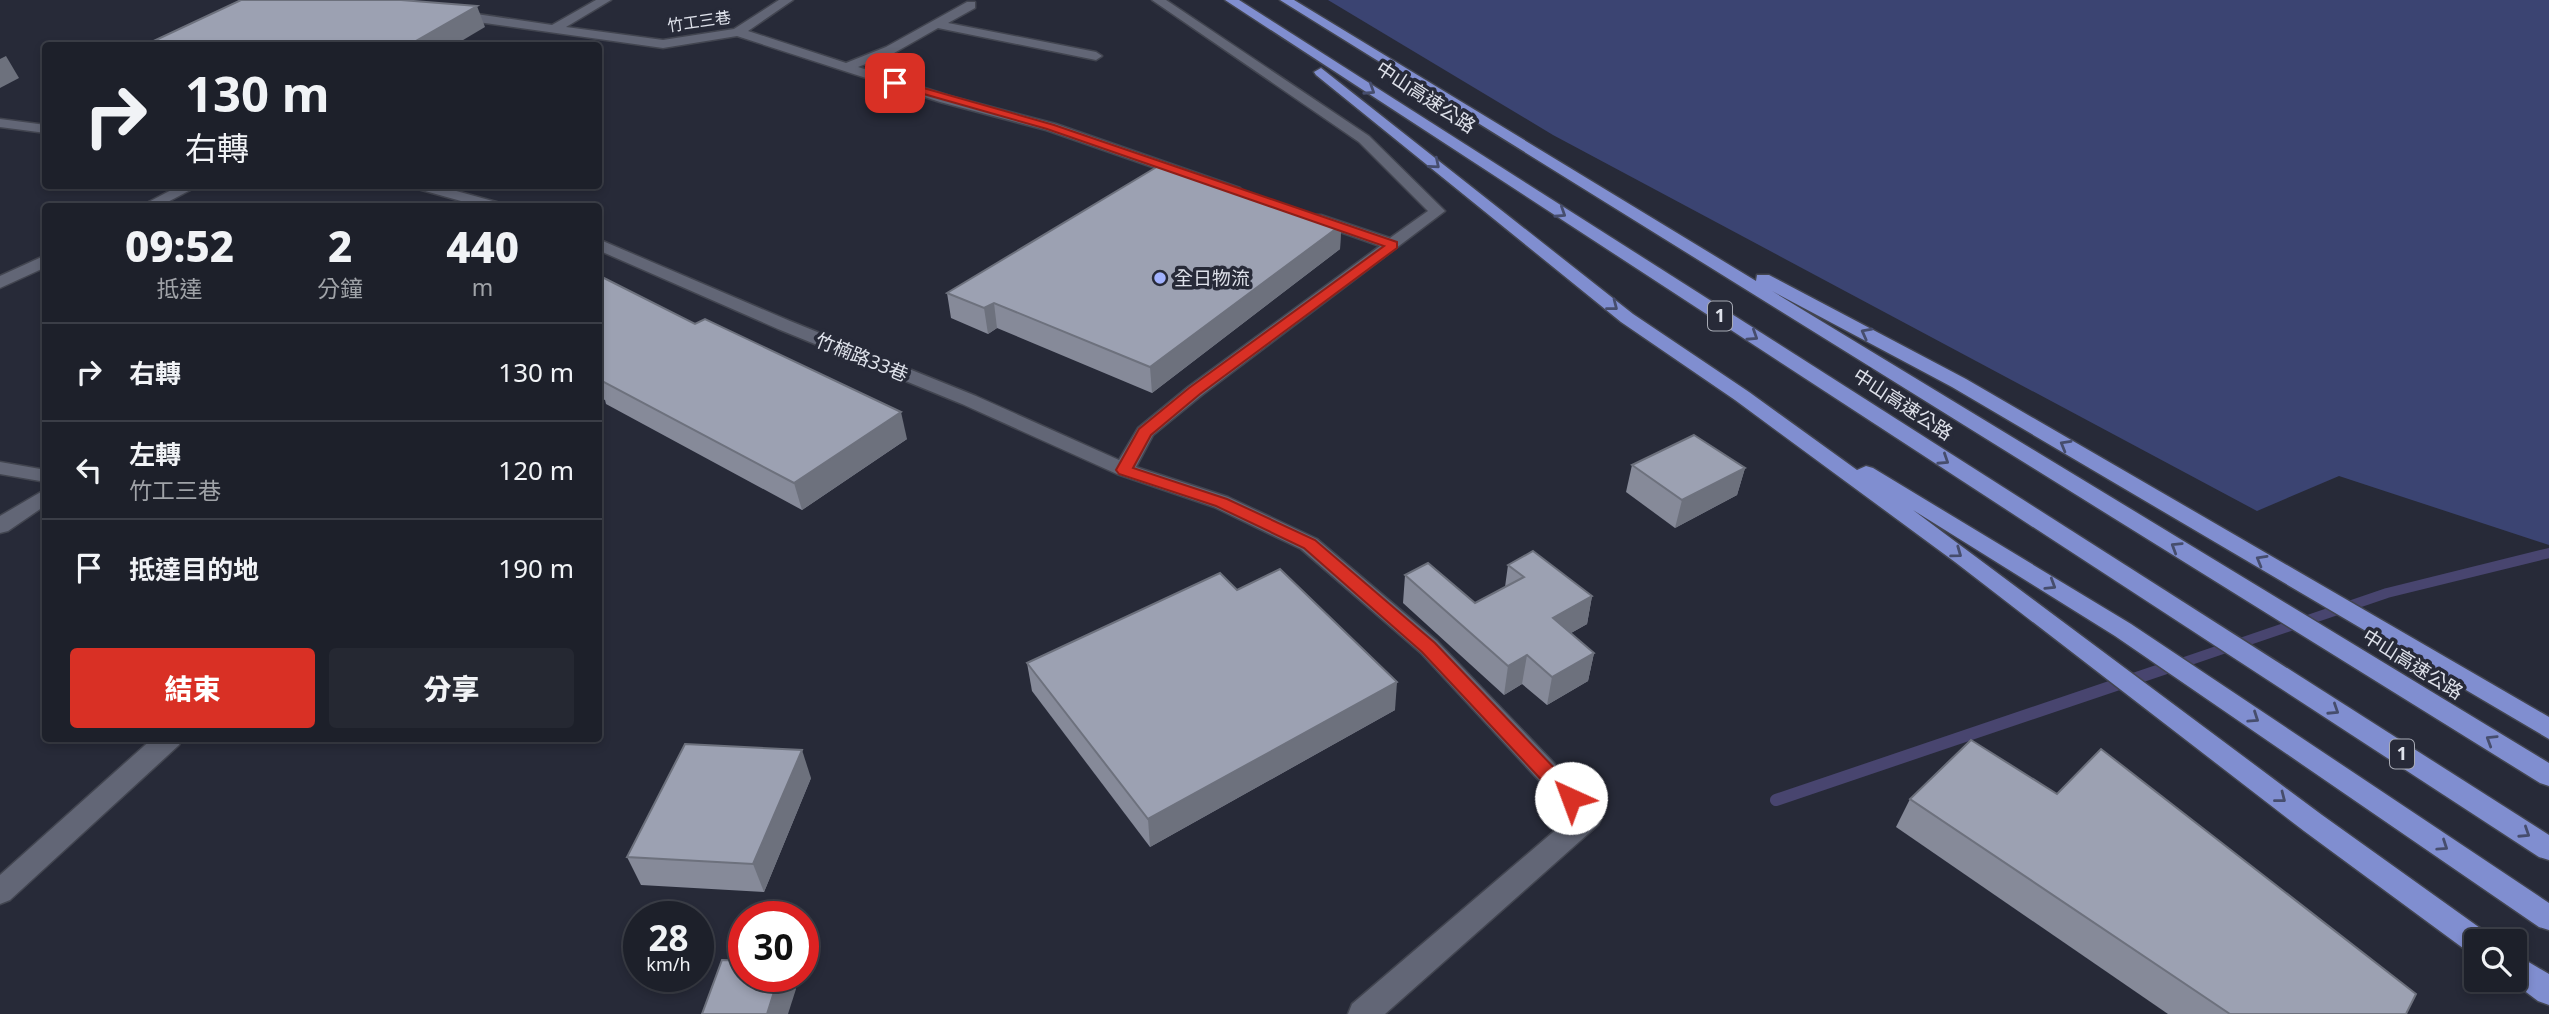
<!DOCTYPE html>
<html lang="zh-TW">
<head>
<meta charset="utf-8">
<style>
  body { margin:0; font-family:"Noto Sans","Noto Sans TC",sans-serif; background:#252832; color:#f1f3f6; height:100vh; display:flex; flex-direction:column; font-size:26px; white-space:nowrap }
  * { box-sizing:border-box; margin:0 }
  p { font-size:23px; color:#a0a3a8 }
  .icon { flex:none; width:38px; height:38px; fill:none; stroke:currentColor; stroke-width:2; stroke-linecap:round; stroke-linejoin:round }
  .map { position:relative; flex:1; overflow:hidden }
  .drawer { position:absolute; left:42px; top:203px; width:560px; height:539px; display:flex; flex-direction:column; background:#1d202a; border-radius:7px; box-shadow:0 4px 10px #0003,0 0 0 2px #3b3e47 }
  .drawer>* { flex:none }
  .hud { position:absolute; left:42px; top:42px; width:560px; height:147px; border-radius:7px; box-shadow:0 4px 10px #0003,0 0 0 2px #3b3e47; background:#1d202a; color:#f1f3f6; overflow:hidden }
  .tools { position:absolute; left:2464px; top:929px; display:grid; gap:14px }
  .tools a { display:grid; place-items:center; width:63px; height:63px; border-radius:7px; background:#1d202a; box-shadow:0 4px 10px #0003,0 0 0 2px #3b3e47; font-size:35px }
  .speed { position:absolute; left:623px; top:901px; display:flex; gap:14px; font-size:35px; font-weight:700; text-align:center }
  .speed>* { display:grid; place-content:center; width:91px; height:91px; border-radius:50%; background:#1d202a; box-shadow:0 4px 10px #0003,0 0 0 2px #3b3e47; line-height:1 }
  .speed small { font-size:18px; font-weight:400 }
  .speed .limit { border:10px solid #d22; background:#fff; color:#111 }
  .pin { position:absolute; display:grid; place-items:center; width:60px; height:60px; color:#fff; margin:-30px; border-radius:14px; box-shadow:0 4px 10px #0006 }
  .me { position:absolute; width:77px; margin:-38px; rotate:317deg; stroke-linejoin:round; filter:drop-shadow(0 0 5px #0008) }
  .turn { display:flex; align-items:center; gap:24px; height:147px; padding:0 28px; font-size:32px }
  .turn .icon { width:91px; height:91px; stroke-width:2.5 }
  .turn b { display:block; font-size:49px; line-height:60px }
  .eta { display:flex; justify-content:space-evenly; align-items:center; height:119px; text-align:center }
  .eta b { font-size:42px; font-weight:800; line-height:49px }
  .action { display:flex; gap:14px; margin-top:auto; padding:14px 28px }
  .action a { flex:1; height:80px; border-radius:7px; background:#d93025; color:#fff; font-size:28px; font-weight:800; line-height:80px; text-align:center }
  .action a+a { background:#252832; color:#f1f3f6 }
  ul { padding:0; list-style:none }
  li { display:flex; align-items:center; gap:21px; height:98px; padding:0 28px; border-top:2px solid #3b3e47 }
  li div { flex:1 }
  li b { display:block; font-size:26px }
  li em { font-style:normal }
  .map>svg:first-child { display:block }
  .green { fill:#3b4472 }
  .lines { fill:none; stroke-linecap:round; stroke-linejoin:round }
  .stream-far1 { stroke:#48456f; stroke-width:10 }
  .stream { stroke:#48456f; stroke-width:12 }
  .minor-casing { stroke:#424550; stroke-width:3 }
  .motorway-casing { stroke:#424550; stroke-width:3 }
  .minor { fill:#626676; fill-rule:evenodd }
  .motorway { fill:#808ed0; fill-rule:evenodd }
  .wall { fill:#868a99 }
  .shaded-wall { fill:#6d717d }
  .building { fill:#9ca1b2; stroke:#6d717d; stroke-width:2 }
  .oneway { stroke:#464d6d }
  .route { fill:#d93025; stroke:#8d1f18; stroke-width:2 }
  .poi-dot { fill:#a2b2fd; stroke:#272a38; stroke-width:2.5 }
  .labels { text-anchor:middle; stroke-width:7; stroke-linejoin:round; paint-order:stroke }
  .far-street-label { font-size:16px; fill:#dfe2eb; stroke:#272a38 }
  .shield { fill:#272a38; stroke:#a8abb5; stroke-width:2 }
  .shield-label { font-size:18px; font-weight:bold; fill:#dfe2eb }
  .street-label { font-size:19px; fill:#dfe2eb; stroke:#272a38 }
  .poi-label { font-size:19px; fill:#dfe2eb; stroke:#272a38; text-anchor:start }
</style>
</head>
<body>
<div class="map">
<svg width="2549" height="1014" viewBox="0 0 2549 1014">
  <rect width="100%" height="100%" fill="#272a38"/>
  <polygon class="green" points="1328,0 2549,0 2549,545 2339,476 2257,511 1553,135"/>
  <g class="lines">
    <polyline class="stream-far1" points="2170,667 2387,593 2549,553"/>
    <polyline class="stream" points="1776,800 2175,665"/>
    <g class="minor-casing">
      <g id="minor">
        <polygon points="596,0 611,0 566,27 663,40 734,29 779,0 793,0 748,31 846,63 886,47 967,2 975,2 975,8 948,23 1096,52 1102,56 1096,60 938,28 894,53 858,67 950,96 1056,124 1240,188 1243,191 1235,196 1230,194 1046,130 940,102 737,36 663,48 456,19 450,15 456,11 552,25"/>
        <polygon points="1152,0 1166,0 1369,136 1445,211 1202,395 1153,435 1136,467 1228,497 1317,539 1437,641 1598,809 1602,817 1598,825 1385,1014 1348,1014 1352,1004 1572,816 1421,653 1301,549 1214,507 1117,474 962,404 778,329 598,250 598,239 790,321 976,396 1119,460 1138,428 1188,387 1380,246 1309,221 1307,218 1309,215 1321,215 1390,238 1428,211 1359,142"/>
        <polygon points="0,119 46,125 46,133 0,127"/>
        <polygon points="179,186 198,186 160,206 141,206"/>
        <polygon points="415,186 438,186 500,203 503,206 479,206 418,189"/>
        <polygon points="46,255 46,267 0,288 0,276"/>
        <polygon points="0,462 46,470 46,482 0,474"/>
        <polygon points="46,489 46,505 8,531 0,533 0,516"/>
        <polygon points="153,738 182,738 179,745 10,900 0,904 0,875"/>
      </g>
    </g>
    <g class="motorway-casing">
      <g id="motorway">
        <polygon points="1225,0 1239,0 2549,835 2549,860 2539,857"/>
        <polygon points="1280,0 1294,0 1756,281 1757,275 1769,275 1966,379 2549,717 2549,739 1952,387 1772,291 2549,763 2549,786 2540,783"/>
        <polygon points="1321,68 1633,314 1749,392 1857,470 1866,466 1873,468 2131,624 2549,903 2549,930 2539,927 2115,636 1913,510 2322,815 2487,933 2491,942 2476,942 2476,954 2467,951 2304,831 1955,562 1735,400 1621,322 1316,75 1314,72"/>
        <polygon points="2515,954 2549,974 2549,1005 2538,1001 2510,980 2515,980"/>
      </g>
    </g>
    <use href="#minor" class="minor"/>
    <use href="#motorway" class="motorway"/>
  </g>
  <g class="wall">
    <polygon points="1341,225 1340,249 1152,393 997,328 988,334 951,318 947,293"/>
    <polygon points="598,275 907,439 802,510 606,404 605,400 598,397"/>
    <polygon points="1632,465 1745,468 1737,495 1675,528 1626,492"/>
    <polygon points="1508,565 1592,596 1587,624 1571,633 1594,653 1588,681 1547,705 1522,684 1504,695 1403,603 1405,575 1475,603 1505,587"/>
    <polygon points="1237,590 1395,710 1150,847 1032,691 1027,663"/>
    <polygon points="811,778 764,892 641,885 627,857"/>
    <polygon points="1910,799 2406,1014 2168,1014 1896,827"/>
  </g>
  <g class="shaded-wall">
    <polygon points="477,6 485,27 453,46 407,46"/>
    <polygon points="6,56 19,78 0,88 0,59"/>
    <polygon points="1341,225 1340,249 1152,393 1150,367"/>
    <polygon points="994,303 997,328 988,334 984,308"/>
    <polygon points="901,412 907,439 802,510 794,483"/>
    <polygon points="1745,468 1737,495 1675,528 1682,500"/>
    <polygon points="1592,596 1587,624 1548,646 1553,618"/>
    <polygon points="1594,653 1588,681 1547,705 1552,677"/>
    <polygon points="1527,655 1522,684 1504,695 1508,666"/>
    <polygon points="1397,682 1395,710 1150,847 1148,819"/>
    <polygon points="802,750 811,778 764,892 753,864"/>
    <polygon points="779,976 791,976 796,989 788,1014 767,1014"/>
  </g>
  <g class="building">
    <polygon points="241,0 401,0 477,6 407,46 143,46"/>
    <polygon points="1160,165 1341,225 1150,367 994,303 984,308 947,293"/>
    <polygon points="598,275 695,324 705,319 901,412 794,483 598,379"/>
    <polygon points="1694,435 1745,468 1682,500 1632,465"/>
    <polygon points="1533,551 1592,596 1553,618 1594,653 1552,677 1527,655 1508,666 1405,575 1428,563 1475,603 1524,577 1508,565"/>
    <polygon points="1280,569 1397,682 1148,819 1027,663 1220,573 1237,590"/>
    <polygon points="1971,740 2057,794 2101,749 2416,994 2406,1014 2230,1014 1910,799"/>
    <polygon points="685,744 802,750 753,864 627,857"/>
    <polygon points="722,960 744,961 744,976 779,976 767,1014 702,1014"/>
  </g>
  <defs><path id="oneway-chevron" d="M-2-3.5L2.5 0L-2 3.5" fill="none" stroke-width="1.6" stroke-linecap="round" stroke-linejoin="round" transform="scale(1.75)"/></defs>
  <g class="oneway">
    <use href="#oneway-chevron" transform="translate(1370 90) rotate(33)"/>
    <use href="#oneway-chevron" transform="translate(1435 164) rotate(40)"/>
    <use href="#oneway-chevron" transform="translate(1561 213) rotate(33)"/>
    <use href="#oneway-chevron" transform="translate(1613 306) rotate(38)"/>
    <use href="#oneway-chevron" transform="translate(1866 333) rotate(-152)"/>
    <use href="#oneway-chevron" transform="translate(1753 336) rotate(33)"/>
    <use href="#oneway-chevron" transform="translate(2065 445) rotate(-150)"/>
    <use href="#oneway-chevron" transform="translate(1944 460) rotate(33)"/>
    <use href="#oneway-chevron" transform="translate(2176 547) rotate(-148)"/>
    <use href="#oneway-chevron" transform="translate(1957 553) rotate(36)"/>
    <use href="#oneway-chevron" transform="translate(2261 560) rotate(-150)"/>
    <use href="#oneway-chevron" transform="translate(2051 585) rotate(32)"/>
    <use href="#oneway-chevron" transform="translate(2334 710) rotate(33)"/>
    <use href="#oneway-chevron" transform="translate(2254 718) rotate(34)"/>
    <use href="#oneway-chevron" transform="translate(2491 740) rotate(-148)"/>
    <use href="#oneway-chevron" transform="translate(2281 798) rotate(38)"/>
    <use href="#oneway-chevron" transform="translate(2525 833) rotate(33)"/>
    <use href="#oneway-chevron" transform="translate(2443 846) rotate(34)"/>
  </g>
  <polygon class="route" points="895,80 1054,125 1397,242 1397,248 1200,394 1151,435 1133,468 1227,499 1315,540 1435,643 1578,793 1581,798 1578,804 1571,806 1564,804 1422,652 1304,548 1216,506 1119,474 1116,470 1139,429 1189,388 1384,246 1047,129 892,85 890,83"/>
  <circle class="poi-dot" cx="1160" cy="278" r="7"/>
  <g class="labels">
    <g class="far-street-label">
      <text transform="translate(699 21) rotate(-8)" y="6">竹工三巷</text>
    </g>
    <g class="shield">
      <rect x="1708" y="301.5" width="24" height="29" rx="5"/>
      <rect x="2390" y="739.5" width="24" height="29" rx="5"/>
    </g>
    <g class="shield-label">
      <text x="1720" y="322">1</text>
      <text x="2402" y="760">1</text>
    </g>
    <g class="street-label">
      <text transform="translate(1426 97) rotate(33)" y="7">中山高速公路</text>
      <text transform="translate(862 357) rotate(22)" y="7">竹楠路33巷</text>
      <text transform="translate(1903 404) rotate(33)" y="7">中山高速公路</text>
      <text transform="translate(2413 664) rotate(32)" y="7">中山高速公路</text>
    </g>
    <g class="poi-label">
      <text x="1174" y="285">全日物流</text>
    </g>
  </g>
</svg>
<div class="tools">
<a><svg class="icon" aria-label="search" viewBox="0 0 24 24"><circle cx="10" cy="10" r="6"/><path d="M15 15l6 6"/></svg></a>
</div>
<div class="speed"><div>28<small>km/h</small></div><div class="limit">30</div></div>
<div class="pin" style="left:895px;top:83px;background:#d93025"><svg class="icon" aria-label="arrive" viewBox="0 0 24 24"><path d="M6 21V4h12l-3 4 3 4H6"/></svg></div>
<svg class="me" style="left:1571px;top:798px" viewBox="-20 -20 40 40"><circle r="19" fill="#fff"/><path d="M0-13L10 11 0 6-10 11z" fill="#d93025"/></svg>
<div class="hud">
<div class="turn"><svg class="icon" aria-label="right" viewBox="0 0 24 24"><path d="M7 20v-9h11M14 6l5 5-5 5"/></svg><div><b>130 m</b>右轉</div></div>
</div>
<section class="drawer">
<div class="eta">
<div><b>09:52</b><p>抵達</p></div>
<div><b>2</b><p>分鐘</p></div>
<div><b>440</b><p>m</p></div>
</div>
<ul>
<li><svg class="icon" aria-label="right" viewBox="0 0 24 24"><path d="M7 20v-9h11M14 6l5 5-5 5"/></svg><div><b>右轉</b></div><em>130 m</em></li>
<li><svg class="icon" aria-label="left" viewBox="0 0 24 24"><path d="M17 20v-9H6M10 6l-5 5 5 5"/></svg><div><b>左轉</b><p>竹工三巷</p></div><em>120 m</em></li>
<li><svg class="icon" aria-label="arrive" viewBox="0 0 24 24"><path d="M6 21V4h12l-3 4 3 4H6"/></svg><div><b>抵達目的地</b></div><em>190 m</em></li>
</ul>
<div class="action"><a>結束</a><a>分享</a></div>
</section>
</div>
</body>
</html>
